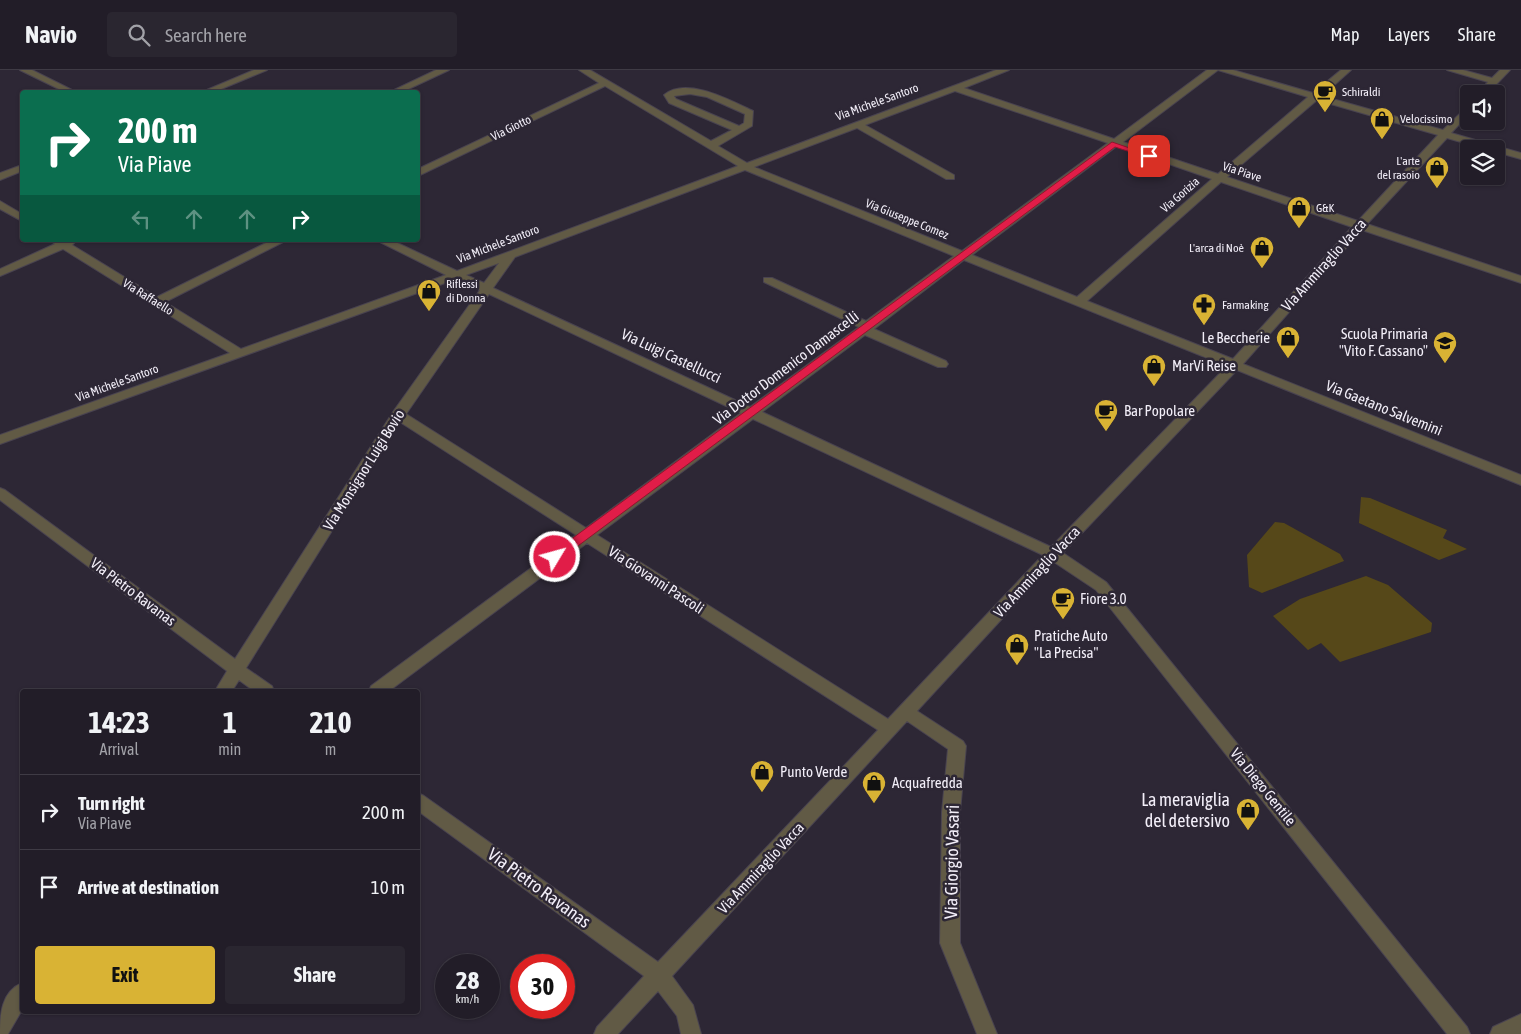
<!DOCTYPE html>
<html lang="en">
<head>
<meta charset="utf-8">
<style>
  body { margin:0; font-family:"Asap Condensed",sans-serif; background:#2a2630; color:#f1f3f6; height:100vh; display:flex; flex-direction:column; font-size:19px; white-space:nowrap }
  * { box-sizing:border-box; margin:0 }
  p { font-size:16px; color:#a2a2a8 }
  .icon { flex:none; width:28px; height:28px; fill:none; stroke:currentColor; stroke-width:2; stroke-linecap:round; stroke-linejoin:round }
  .map { position:relative; flex:1; overflow:hidden }
  .panel { position:absolute; left:20px; top:619px; width:400px; height:325px; display:flex; flex-direction:column; background:#221d28; border-radius:5px; box-shadow:0 1px 4px #0004,0 0 0 1px #3f3b45 }
  .panel>* { flex:none }
  .guide { position:absolute; left:20px; top:20px; width:400px; height:152px; border-radius:5px; box-shadow:0 1px 4px #0004,0 0 0 1px #3f3b45; background:#0b6e4f; color:#fff; overflow:hidden }
  .controls { position:absolute; left:1460px; top:15px; display:grid; gap:10px }
  .controls a { display:grid; place-items:center; width:45px; height:45px; border-radius:5px; background:#221d28; box-shadow:0 1px 4px #0004,0 0 0 1px #3f3b45; font-size:25px }
  .speed { position:absolute; left:435px; top:884px; display:flex; gap:10px; font-size:25px; font-weight:700; text-align:center }
  .speed>* { display:grid; place-content:center; width:65px; height:65px; border-radius:50%; background:#221d28; box-shadow:0 1px 4px #0004,0 0 0 1px #3f3b45; line-height:1 }
  .speed small { font-size:12px; font-weight:400 }
  .speed .limit { border:8px solid #d22; background:#fff; color:#111 }
  .pin { position:absolute; display:grid; place-items:center; width:42px; height:42px; color:#fff; margin:-21px; border-radius:10px; box-shadow:0 2px 8px #0006 }
  .me { position:absolute; width:55px; margin:-28px; rotate:53deg; stroke-linejoin:round; filter:drop-shadow(0 0 4px #0008) }
  .turn { display:flex; align-items:center; gap:18px; height:105px; padding:0 15px; font-size:22px }
  .turn .icon { width:65px; height:65px; stroke-width:2.5 }
  .turn b { display:block; font-size:35px; line-height:42px }
  .lanes { display:flex; align-items:center; height:48px; padding:0 15px; background:#0003; justify-content:center; gap:25px; direction:ltr }
  .lanes .off { opacity:.35 }
  .eta { display:flex; justify-content:space-evenly; align-items:center; height:85px; text-align:center }
  .eta b { font-size:30px; font-weight:700; line-height:35px }
  .cta { display:flex; gap:10px; margin-top:auto; padding:10px 15px }
  .cta a { flex:1; height:58px; border-radius:5px; background:#d9b334; color:#111; font-size:20px; font-weight:700; line-height:58px; text-align:center }
  .cta a+a { background:#2a2630; color:#f1f3f6 }
  ul { padding:0; list-style:none }
  li { display:flex; align-items:center; gap:15px; height:75px; padding:0 15px; border-top:1px solid #3f3b45 }
  li div { flex:1 }
  li b { display:block; font-size:19px }
  li em { font-style:normal }
  header { display:flex; align-items:center; gap:30px; box-sizing:border-box; height:70px; padding:0 25px; background:#221d28; border-bottom:1px solid #3f3b45 }
  header strong { font-size:24px }
  nav { display:flex; gap:28px; margin-inline-start:auto; font-size:18px }
  .search { width:350px; height:45px; background:#2a2630; display:flex; align-items:center; gap:12px; box-sizing:border-box; padding:0 18px; border-radius:5px; color:#a2a2a8; font-size:19px }
  .map>svg:first-child { display:block }
  .green { fill:#564819 }
  .lines { fill:none; stroke-linecap:round; stroke-linejoin:round }
  .minor-casing { stroke:#494350; stroke-width:2 }
  .minor { fill:#615a45; fill-rule:evenodd }
  .route { fill:#e11d48; stroke:#92132f }
  .labels { text-anchor:middle; stroke-width:5; stroke-linejoin:round; paint-order:stroke }
  .far-poi-label { font-size:12px; fill:#f2eef8; stroke:#2d2735; text-anchor:start }
  .far-street-label { font-size:12px; fill:#f2eef8; stroke:#2d2735 }
  .street-label { font-size:15px; fill:#f2eef8; stroke:#2d2735 }
  .poi-label { font-size:15px; fill:#f2eef8; stroke:#2d2735; text-anchor:start }
  .near-poi-label { font-size:18px; fill:#f2eef8; stroke:#2d2735; text-anchor:end }
  .near-street-label { font-size:18px; fill:#f2eef8; stroke:#2d2735 }
</style>
</head>
<body>
<header>
<strong>Navio</strong>
<div class="search"><svg class="icon" aria-label="search" viewBox="0 0 24 24"><circle cx="10" cy="10" r="6"/><path d="M15 15l6 6"/></svg>Search here</div>
<nav><a>Map</a><a>Layers</a><a>Share</a></nav>
</header>
<div class="map">
<svg width="1521" height="964" viewBox="0 0 1521 964">
  <rect width="100%" height="100%" fill="#2d2735"/>
  <g class="green">
    <polygon points="1361,427 1370,428 1447,460 1443,468 1467,479 1439,490 1359,453"/>
    <polygon points="1275,452 1284,453 1340,484 1344,491 1262,523 1249,517 1247,485"/>
    <polygon points="1366,506 1388,515 1432,553 1431,562 1340,592 1321,573 1308,580 1273,546 1300,529"/>
  </g>
  <g class="lines">
    <g class="minor-casing">
      <g id="minor">
        <polygon points="20,0 32,0 76,22 65,22"/>
        <polygon points="254,0 267,0 214,22 202,22"/>
        <polygon points="436,0 449,0 402,22 390,22"/>
        <path d="M579 0H590L711 71 732 60 669 33 664 25C687 6 731 31 753 41L752 56 718 76 747 93 996 0H1009L964 18 1114 69 1207 0H1218L1123 72 1218 104 1308 27 1218 0H1233L1313 23 1341 0H1351L1322 26 1443 60 1469 35V44L1451 63 1521 83V89L1496 82V79H1485L1447 68 1367 154 1521 206V213L1362 160 1243 294 1521 405V415L1237 300 1063 483 1106 512 1467 957 1470 964H1447L1096 520 1054 492 917 641 963 671 966 676 960 742V873L997 964H977L940 873 942 742 948 679 907 651 672 906 693 935 701 964H681L677 946 658 921 618 964H594L597 957 644 906 418 741V723L424 726 658 892 878 660 587 473 389 621H369L371 616 576 465 400 352 246 598 272 616 274 621H254L239 610 232 621H215L227 601 0 430V418L5 420 235 589 393 342 480 220 456 209 0 374V365L230 283 63 179 0 206V199L55 174 50 170H73L75 172 72 175 157 227 272 170H287L165 232 241 279 446 205 376 170H391L457 201 738 96 605 16 418 106V99L599 13ZM955 21 1108 73 962 181 754 97 857 58 946 109H954V105L865 55ZM690 24 707 27 745 44 744 53 739 56 676 29 674 26ZM1317 30 1438 65 1358 151 1227 107ZM1117 76 1212 109 1077 227 972 185ZM745 100 954 186 866 251 772 208H764V212L859 257 750 337 493 218 515 187ZM1221 112 1352 157 1233 289 1087 231ZM964 190 1227 296 1051 477 762 342 865 265 938 297H946L948 294 946 291 874 259ZM499 193 484 213 466 205ZM489 224 741 343 586 458 406 344ZM753 349 1043 485 888 649 597 465Z"/>
        <polygon points="1447,0 1463,0 1492,8 1500,0 1510,0 1487,24 1477,24 1488,12"/>
        <polygon points="22,95 22,101 0,110 0,103"/>
        <polygon points="0,131 22,144 22,151 0,139"/>
        <path d="M22 913V940L8 964H0C0 945 1 922 22 913Z"/>
        <polygon points="1521,944 1521,964 1490,964 1493,957"/>
      </g>
    </g>
    <use href="#minor" class="minor"/>
  </g>
  <polygon class="route" points="1112,72 1153,86 1149,88 1115,77 559,490 551,490 551,484"/>
  <defs>
    <g id="cafe-pin" transform="scale(1.25)"><path d="M0 17L-7.5 6A9.5 9.5 0 1 1 7.5 6Z" fill="#d9b334" stroke="#2d2735"/><path d="M-5.5-4.5H6V0H3Q3 3.5 0 3.5H-2.5Q-5.5 3.5-5.5 0ZM3-3.2v2h1.7v-2ZM-6 4.5H4V6H-6Z" fill="#111"/></g>
    <g id="shop-pin" transform="scale(1.25)"><path d="M0 17L-7.5 6A9.5 9.5 0 1 1 7.5 6Z" fill="#d9b334" stroke="#2d2735"/><path d="M-5-2.5h2.3a2.7 3.5 0 0 1 5.4 0H5L5.5 6h-11ZM-1.5-2.5h3a1.5 2.3 0 0 0-3 0Z" fill="#111"/></g>
    <g id="pharmacy-pin" transform="scale(1.25)"><path d="M0 17L-7.5 6A9.5 9.5 0 1 1 7.5 6Z" fill="#d9b334" stroke="#2d2735"/><path d="M-2-6h4v4h4v4h-4v4h-4v-4h-4v-4h4Z" fill="#111"/></g>
    <g id="school-pin" transform="scale(1.25)"><path d="M0 17L-7.5 6A9.5 9.5 0 1 1 7.5 6Z" fill="#d9b334" stroke="#2d2735"/><path d="M0-5L7-2L0 1L-7-2ZM-4 1L0 2.5L4 1V4Q0 6-4 4Z" fill="#111"/></g>
  </defs>
  <g fill-rule="evenodd">
    <use href="#cafe-pin" x="1325" y="22"/>
    <use href="#shop-pin" x="1382" y="49"/>
    <use href="#shop-pin" x="1437" y="98"/>
    <use href="#shop-pin" x="1299" y="138"/>
    <use href="#shop-pin" x="1262" y="178"/>
    <use href="#shop-pin" x="429" y="221"/>
    <use href="#pharmacy-pin" x="1204" y="235"/>
    <use href="#shop-pin" x="1288" y="268"/>
    <use href="#school-pin" x="1445" y="273"/>
    <use href="#shop-pin" x="1154" y="296"/>
    <use href="#cafe-pin" x="1106" y="341"/>
    <use href="#cafe-pin" x="1063" y="529"/>
    <use href="#shop-pin" x="1017" y="575"/>
    <use href="#shop-pin" x="762" y="702"/>
    <use href="#shop-pin" x="874" y="713"/>
    <use href="#shop-pin" x="1248" y="740"/>
  </g>
  <g class="labels">
    <g class="far-poi-label">
      <text x="1342" y="26">Schiraldi</text>
      <text x="1400" y="53">Velocissimo</text>
      <text x="1420" y="95" text-anchor="end">L'arte<tspan x="1420" dy="14">del rasoio</tspan></text>
      <text x="1316" y="142">G&amp;K</text>
      <text x="1244" y="182" text-anchor="end">L'arca di Noè</text>
      <text x="446" y="218">Riflessi<tspan x="446" dy="14">di Donna</tspan></text>
      <text x="1222" y="239">Farmaking</text>
    </g>
    <g class="far-street-label">
      <text transform="translate(877 32) rotate(-20)" y="4">Via Michele Santoro</text>
      <text transform="translate(511 58) rotate(-26)" y="4">Via Giotto</text>
      <text transform="translate(1242 102) rotate(18)" y="4">Via Piave</text>
      <text transform="translate(1180 125) rotate(-41)" y="4">Via Gorizia</text>
      <text transform="translate(907 149) rotate(22)" y="4">Via Giuseppe Comez</text>
      <text transform="translate(498 174) rotate(-21)" y="4">Via Michele Santoro</text>
      <text transform="translate(148 227) rotate(32)" y="4">Via Raffaello</text>
      <text transform="translate(117 313) rotate(-20)" y="4">Via Michele Santoro</text>
    </g>
    <g class="street-label">
      <text transform="translate(1324 195) rotate(-48)" y="5">Via Ammiraglio Vacca</text>
      <text transform="translate(671 286) rotate(25)" y="5">Via Luigi Castellucci</text>
      <text transform="translate(786 298) rotate(-37)" y="5">Via Dottor Domenico Damascelli</text>
      <text transform="translate(1384 338) rotate(22)" y="5">Via Gaetano Salvemini</text>
      <text transform="translate(364 400) rotate(-58)" y="5">Via Monsignor Luigi Bovio</text>
      <text transform="translate(1037 502) rotate(-47)" y="5">Via Ammiraglio Vacca</text>
      <text transform="translate(656 510) rotate(33)" y="5">Via Giovanni Pascoli</text>
      <text transform="translate(133 522) rotate(37)" y="5">Via Pietro Ravanas</text>
      <text transform="translate(1263 717) rotate(51)" y="5">Via Diego Gentile</text>
      <text transform="translate(761 798) rotate(-47)" y="5">Via Ammiraglio Vacca</text>
    </g>
    <g class="poi-label">
      <text x="1428" y="269" text-anchor="end">Scuola Primaria<tspan x="1428" dy="17">"Vito F. Cassano"</tspan></text>
      <text x="1270" y="273" text-anchor="end">Le Beccherie</text>
      <text x="1172" y="301">MarVi Reise</text>
      <text x="1124" y="346">Bar Popolare</text>
      <text x="1080" y="534">Fiore 3.0</text>
      <text x="1034" y="571">Pratiche Auto<tspan x="1034" dy="17">"La Precisa"</tspan></text>
      <text x="780" y="707">Punto Verde</text>
      <text x="892" y="718">Acquafredda</text>
    </g>
    <g class="near-poi-label">
      <text x="1230" y="736">La meraviglia<tspan x="1230" dy="21">del detersivo</tspan></text>
    </g>
    <g class="near-street-label">
      <text transform="translate(952 792) rotate(-89)" y="6">Via Giorgio Vasari</text>
      <text transform="translate(539 818) rotate(36)" y="6">Via Pietro Ravanas</text>
    </g>
  </g>
</svg>
<div class="controls">
<a><svg class="icon" aria-label="sound" viewBox="0 0 24 24"><path d="M4 9h4l5-4v14l-5-4H4zM17 9q2 3 0 6"/></svg></a>
<a><svg class="icon" aria-label="layers" viewBox="0 0 24 24"><path d="M12 4l9 5-9 5-9-5zM3 14l9 5 9-5"/></svg></a>
</div>
<div class="speed"><div>28<small>km/h</small></div><div class="limit">30</div></div>
<div class="pin" style="left:1149px;top:86px;background:#d93025"><svg class="icon" aria-label="arrive" viewBox="0 0 24 24"><path d="M6 21V4h12l-3 4 3 4H6"/></svg></div>
<svg class="me" style="left:555px;top:487px" viewBox="-20 -20 40 40"><circle r="17" fill="#e11d48" stroke="#fff" stroke-width="3"/><path d="M0-11L8 9 0 5-8 9z" fill="#fff"/></svg>
<div class="guide">
<div class="turn"><svg class="icon" aria-label="right" viewBox="0 0 24 24"><path d="M7 20v-9h11M14 6l5 5-5 5"/></svg><div><b>200 m</b>Via Piave</div></div>
<div class="lanes"><svg class="icon off" aria-label="left" viewBox="0 0 24 24"><path d="M17 20v-9H6M10 6l-5 5 5 5"/></svg><svg class="icon off" aria-label="ahead" viewBox="0 0 24 24"><path d="M12 20V5M6 11l6-6 6 6"/></svg><svg class="icon off" aria-label="ahead" viewBox="0 0 24 24"><path d="M12 20V5M6 11l6-6 6 6"/></svg><svg class="icon" aria-label="right" viewBox="0 0 24 24"><path d="M7 20v-9h11M14 6l5 5-5 5"/></svg></div>
</div>
<section class="panel">
<div class="eta">
<div><b>14:23</b><p>Arrival</p></div>
<div><b>1</b><p>min</p></div>
<div><b>210</b><p>m</p></div>
</div>
<ul>
<li><svg class="icon" aria-label="right" viewBox="0 0 24 24"><path d="M7 20v-9h11M14 6l5 5-5 5"/></svg><div><b>Turn right</b><p>Via Piave</p></div><em>200 m</em></li>
<li><svg class="icon" aria-label="arrive" viewBox="0 0 24 24"><path d="M6 21V4h12l-3 4 3 4H6"/></svg><div><b>Arrive at destination</b></div><em>10 m</em></li>
</ul>
<div class="cta"><a>Exit</a><a>Share</a></div>
</section>
</div>
</body>
</html>
